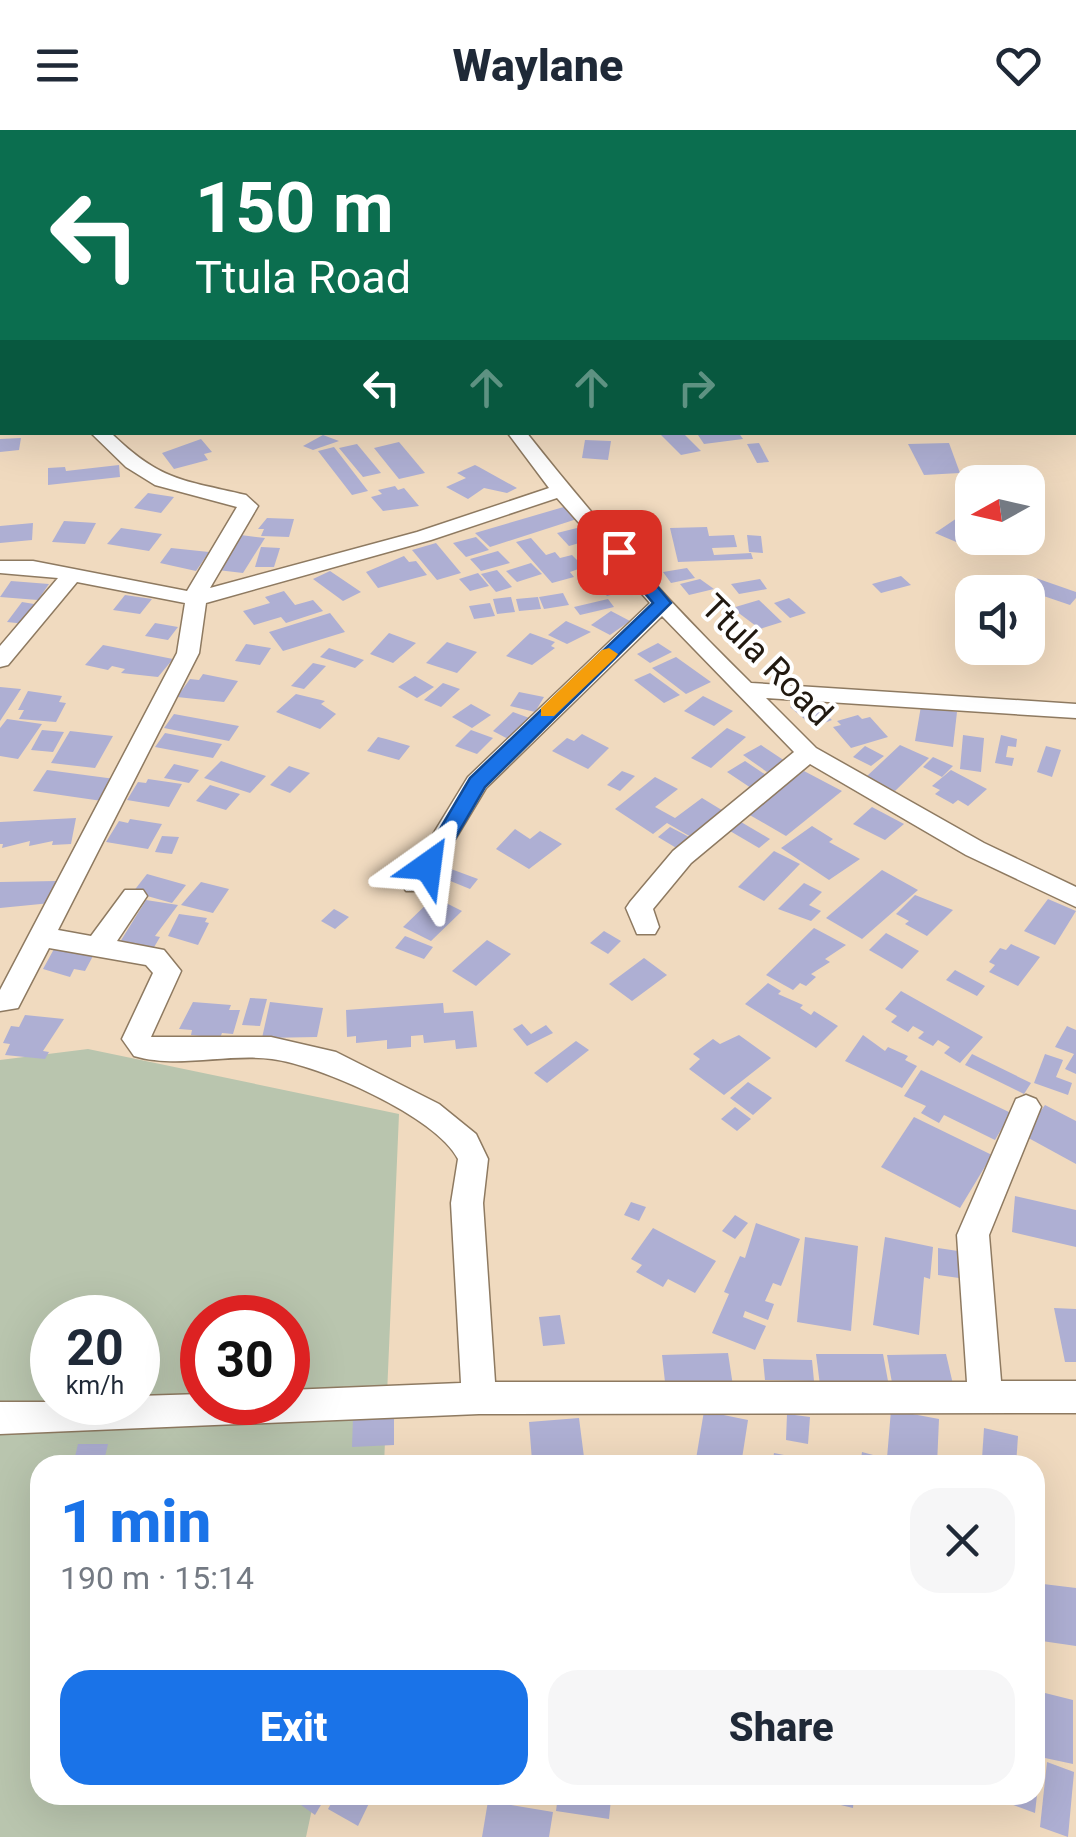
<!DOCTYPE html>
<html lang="en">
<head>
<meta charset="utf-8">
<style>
  body { margin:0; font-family:Roboto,sans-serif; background:#f6f6f7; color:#1f2937; height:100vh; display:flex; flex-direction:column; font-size:38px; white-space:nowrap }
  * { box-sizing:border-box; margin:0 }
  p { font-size:32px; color:#747a83 }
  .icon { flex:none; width:55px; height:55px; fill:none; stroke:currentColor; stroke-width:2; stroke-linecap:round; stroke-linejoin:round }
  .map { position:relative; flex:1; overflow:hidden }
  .details { position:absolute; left:30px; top:1325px; width:1015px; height:350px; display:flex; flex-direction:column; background:#fff; border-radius:30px; box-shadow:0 10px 40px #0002 }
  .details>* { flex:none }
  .hud { position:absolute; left:0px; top:0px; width:1078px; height:305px; box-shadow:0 10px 40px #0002; background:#0b6e4f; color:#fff; overflow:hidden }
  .needle { width:65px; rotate:262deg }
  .buttons { position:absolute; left:955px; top:335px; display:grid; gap:20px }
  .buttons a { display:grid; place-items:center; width:90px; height:90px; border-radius:20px; background:#fff; box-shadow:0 10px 40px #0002; font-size:50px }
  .speed { position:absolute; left:30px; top:1165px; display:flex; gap:20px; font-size:50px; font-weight:700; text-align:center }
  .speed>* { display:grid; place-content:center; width:130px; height:130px; border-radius:50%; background:#fff; box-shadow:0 10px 40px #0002; line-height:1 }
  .speed small { font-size:25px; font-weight:400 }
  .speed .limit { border:15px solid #d22; background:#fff; color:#111 }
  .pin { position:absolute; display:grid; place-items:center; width:85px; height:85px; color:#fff; margin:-42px; border-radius:20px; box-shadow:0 5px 15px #0006 }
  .me { position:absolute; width:110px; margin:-55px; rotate:31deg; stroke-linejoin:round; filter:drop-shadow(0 0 8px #0008) }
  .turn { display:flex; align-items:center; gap:35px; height:210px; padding:0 30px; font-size:45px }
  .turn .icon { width:130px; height:130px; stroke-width:2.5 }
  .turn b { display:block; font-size:70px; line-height:85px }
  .lanes { display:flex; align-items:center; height:95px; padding:0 30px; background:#0003; justify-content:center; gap:50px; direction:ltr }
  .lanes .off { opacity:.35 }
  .round { display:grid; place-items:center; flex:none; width:105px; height:105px; border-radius:30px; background:#f6f6f7 }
  .head { display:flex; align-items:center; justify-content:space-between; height:170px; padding:0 30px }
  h1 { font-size:60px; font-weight:800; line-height:75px; color:#1a73e8 }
  .button { display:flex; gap:20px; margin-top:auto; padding:20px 30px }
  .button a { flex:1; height:115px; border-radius:30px; background:#1a73e8; color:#fff; font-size:40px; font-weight:800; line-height:115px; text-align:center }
  .button a+a { background:#f6f6f7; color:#1f2937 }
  header { display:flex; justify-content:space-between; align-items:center; height:130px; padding:0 30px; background:#fff; font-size:45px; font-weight:800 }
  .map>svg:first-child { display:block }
  .green { fill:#b9c5ae; fill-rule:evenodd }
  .building { fill:#aeafd3 }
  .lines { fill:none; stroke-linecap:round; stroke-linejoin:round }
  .street-casing { stroke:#8e7a61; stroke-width:3 }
  .secondary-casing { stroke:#8e7a61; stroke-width:3 }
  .street { fill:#fff; fill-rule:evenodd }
  .secondary { fill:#eedcbf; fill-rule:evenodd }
  .route { fill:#1a73e8; stroke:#114b97; stroke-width:2.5 }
  .slow { fill:#f59e0b }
  .labels { text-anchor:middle; stroke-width:8; stroke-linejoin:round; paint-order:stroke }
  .street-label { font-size:35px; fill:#211910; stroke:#fff }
</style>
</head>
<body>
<header><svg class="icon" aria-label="menu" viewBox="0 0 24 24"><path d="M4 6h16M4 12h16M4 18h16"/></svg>Waylane<svg class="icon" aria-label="heart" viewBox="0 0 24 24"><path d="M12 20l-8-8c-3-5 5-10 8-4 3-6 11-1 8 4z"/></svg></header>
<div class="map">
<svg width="1076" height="1707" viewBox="0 0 1076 1707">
  <rect width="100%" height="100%" fill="#f0dabf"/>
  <path class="green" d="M88 919 399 984 384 1335H40V1665H315L306 1707H0V930ZM52 1188H138V1272H52ZM202 1188H288V1272H202Z"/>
  <g class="building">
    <polygon points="658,302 682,302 701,321 681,325"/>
    <polygon points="696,302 738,302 743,309 704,314"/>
    <polygon points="323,305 339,311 313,320 303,316"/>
    <polygon points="21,308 19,320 0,322 0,309"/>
    <polygon points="201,309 212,322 204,324 208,330 174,339 162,323"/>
    <polygon points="585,310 611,311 608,330 582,328"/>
    <polygon points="399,312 425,343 399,349 374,318"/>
    <polygon points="759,313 769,332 757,333 747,314"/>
    <polygon points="949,313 960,343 924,345 908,314"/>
    <polygon points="357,314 381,343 363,347 339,318"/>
    <polygon points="334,317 368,361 352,365 318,321"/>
    <polygon points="119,335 120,347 48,355 48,338 65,337 66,341"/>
    <polygon points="475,335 479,337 517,358 507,363 484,358 468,369 446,357 466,348 457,343"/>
    <polygon points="395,356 398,360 404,358 419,376 383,381 371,367 382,364 378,360"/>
    <polygon points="148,363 174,367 161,383 134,378"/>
    <polygon points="567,376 580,388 490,417 475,403"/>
    <polygon points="960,386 972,392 972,408 991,408 981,415 968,409 961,414 935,403"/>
    <polygon points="267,388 294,389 289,407 261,406 264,399 258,399"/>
    <polygon points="64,391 96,393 85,414 52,412"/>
    <polygon points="33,393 32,410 0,413 0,396"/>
    <polygon points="581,397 593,409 569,416 557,403"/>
    <polygon points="707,397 709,406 734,405 737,417 712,418 714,425 751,423 753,429 678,432 670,398"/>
    <polygon points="121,398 162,404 149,421 107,414"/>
    <polygon points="233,404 265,408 243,443 209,439"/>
    <polygon points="747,405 761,406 763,423 749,422"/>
    <polygon points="476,407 489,420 466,427 453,413"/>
    <polygon points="531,408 546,425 555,422 560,428 572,425 584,437 570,442 574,447 552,453 516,412"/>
    <polygon points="436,413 461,443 437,450 412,420"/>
    <polygon points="261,417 280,418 274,437 255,437"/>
    <polygon points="171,418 209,422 196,441 160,433"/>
    <polygon points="498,421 510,433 481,441 470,429"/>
    <polygon points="404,426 409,432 416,431 427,445 378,458 366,442"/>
    <polygon points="531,433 542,444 517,452 506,441"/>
    <polygon points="687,438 695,448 671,453 663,442"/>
    <polygon points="497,440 512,457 496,462 481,444"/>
    <polygon points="330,441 361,462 343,471 313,449"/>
    <polygon points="615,441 633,459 607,466 590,449"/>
    <polygon points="478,443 489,456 470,461 459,449"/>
    <polygon points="901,446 911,455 881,463 872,454"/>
    <polygon points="1033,447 1076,462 1076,468 1070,475 1023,459"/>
    <polygon points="700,449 714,459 689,465 680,454"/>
    <polygon points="760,449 767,459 739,464 731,454"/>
    <polygon points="11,451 49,454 38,470 0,467"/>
    <polygon points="284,461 295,475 313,470 323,481 286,493 281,487 254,495 243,481 270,473 265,467"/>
    <polygon points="563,463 569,475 544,479 539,467"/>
    <polygon points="125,465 152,469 140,484 113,480"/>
    <polygon points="511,467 515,482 497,484 493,469"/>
    <polygon points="538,467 541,479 519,481 516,469"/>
    <polygon points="789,468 806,483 790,488 774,473"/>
    <polygon points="608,469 614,477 580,485 574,477"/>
    <polygon points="759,470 782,492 760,499 732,478"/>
    <polygon points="22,472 40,475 26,494 7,492"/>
    <polygon points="490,473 495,486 474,489 469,476"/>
    <polygon points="611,481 630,491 610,505 591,495"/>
    <polygon points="330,483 345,502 283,521 269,502"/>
    <polygon points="566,491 591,502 567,514 548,505"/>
    <polygon points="155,493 178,497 168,510 145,506"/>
    <polygon points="389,503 416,513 393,533 370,524"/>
    <polygon points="530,503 555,512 551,516 555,518 532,535 506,526"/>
    <polygon points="447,512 477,522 457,543 426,533"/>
    <polygon points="658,513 672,522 650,533 637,524"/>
    <polygon points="246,514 271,518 260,535 235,531"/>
    <polygon points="103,515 173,529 158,547 121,543 125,539 112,536 108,540 85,535"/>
    <polygon points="329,518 364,530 355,538 320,527"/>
    <polygon points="676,527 711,552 686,564 652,538"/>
    <polygon points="313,533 326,536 304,559 291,556"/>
    <polygon points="650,543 680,565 664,573 634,550"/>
    <polygon points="203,544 238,551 224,572 177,567 190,549 199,550"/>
    <polygon points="415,546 434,557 417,568 398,557"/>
    <polygon points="443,553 460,559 441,577 424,570"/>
    <polygon points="0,557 21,559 0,591"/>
    <polygon points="28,561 62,566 59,572 66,573 56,592 19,589 24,580 18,580"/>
    <polygon points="519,562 544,567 535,582 510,576"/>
    <polygon points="296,564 325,571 321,574 336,584 320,599 276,582"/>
    <polygon points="703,566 733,581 714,596 684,581"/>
    <polygon points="808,570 832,590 814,597 790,577"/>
    <polygon points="471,574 491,585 472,598 452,587"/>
    <polygon points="921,576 957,582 953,617 915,611"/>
    <polygon points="513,582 532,589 510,610 493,601"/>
    <polygon points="174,584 239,596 229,611 164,598"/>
    <polygon points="858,585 862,589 870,587 888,607 851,618 833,597 841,595 837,591"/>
    <polygon points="7,589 42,594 18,629 0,626 0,598"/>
    <polygon points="727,598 746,607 711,638 691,628"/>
    <polygon points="42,600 64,602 53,622 31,620"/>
    <polygon points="471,600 493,608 477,624 455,616"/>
    <polygon points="70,601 113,606 95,638 51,633"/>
    <polygon points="165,603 222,614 213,628 155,617"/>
    <polygon points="582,604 609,618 588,639 552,621 567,608 574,611"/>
    <polygon points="963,605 984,608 981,642 960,639"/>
    <polygon points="1001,605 1017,609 1016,617 1008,616 1006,627 1014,628 1012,636 995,633"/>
    <polygon points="378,607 386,609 410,616 399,630 367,621"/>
    <polygon points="761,615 785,631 767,642 743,625"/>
    <polygon points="900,615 929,628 895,661 866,647"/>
    <polygon points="865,616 884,626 871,636 853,627"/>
    <polygon points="1046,616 1061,620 1052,647 1037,642"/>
    <polygon points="933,627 953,636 942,647 923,637"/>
    <polygon points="221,631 266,646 250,663 204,648"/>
    <polygon points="745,631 772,649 754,660 727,642"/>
    <polygon points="174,634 199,640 189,653 164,648"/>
    <polygon points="289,636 310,643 290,663 270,655"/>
    <polygon points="47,640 115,649 102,671 33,661"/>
    <polygon points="951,640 987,659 968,676 958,670 953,674 935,664 940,660 932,656"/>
    <polygon points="622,641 635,646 620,661 607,655"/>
    <polygon points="804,641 842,661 786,706 748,684"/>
    <polygon points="655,647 678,659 655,677 675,688 702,668 725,682 691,707 667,693 653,704 615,679"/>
    <polygon points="148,649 182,654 169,677 127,670 138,652 146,653"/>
    <polygon points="210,655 240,664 226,680 196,671"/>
    <polygon points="872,677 904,694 885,710 853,694"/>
    <polygon points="76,688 71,714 52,715 53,711 29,716 30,711 2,718 3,714 0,714 0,692"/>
    <polygon points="130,689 162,694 148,719 106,712 119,691 128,693"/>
    <polygon points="741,692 770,709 759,718 730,701"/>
    <polygon points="812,696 833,709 829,712 860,729 829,750 781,718"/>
    <polygon points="670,697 691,708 678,719 658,707"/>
    <polygon points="515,699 530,709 540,701 562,714 529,739 496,719"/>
    <polygon points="162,706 179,707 172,724 155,722"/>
    <polygon points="774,721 800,734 764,771 738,757"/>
    <polygon points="451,739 478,749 470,759 443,748"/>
    <polygon points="882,740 918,760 862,809 826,788"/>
    <polygon points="147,744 186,755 172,773 133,762"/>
    <polygon points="56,751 51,773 0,778 0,752"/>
    <polygon points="201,752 229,759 213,783 181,775"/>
    <polygon points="804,753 822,762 809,775 821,781 811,791 778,779"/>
    <polygon points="915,765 953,780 927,806 905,794 909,791 896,784"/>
    <polygon points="434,767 462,781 431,811 403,797"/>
    <polygon points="1048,769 1076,781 1055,815 1024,801"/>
    <polygon points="146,770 178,775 155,806 160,807 153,819 120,812"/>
    <polygon points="334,779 349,787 335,799 321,791"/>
    <polygon points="179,784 207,788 205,792 209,793 198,815 168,806"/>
    <polygon points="814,798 846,815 825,829 830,832 811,844 816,847 806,856 800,853 793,860 766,845"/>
    <polygon points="604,801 621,811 608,824 590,813"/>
    <polygon points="886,803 919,821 902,839 869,820"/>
    <polygon points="405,806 433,817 424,829 395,818"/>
    <polygon points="487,810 511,824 476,856 452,841"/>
    <polygon points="1011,814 1040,827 1018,856 989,842 995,835 989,832 1000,818 1006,820"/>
    <polygon points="54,819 94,824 85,841 74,839 70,847 43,839"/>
    <polygon points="644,828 667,845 632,871 609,854"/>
    <polygon points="955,840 985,856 977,866 946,850"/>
    <polygon points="768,853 781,861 778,864 803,875 800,878 811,885 814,881 838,896 816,918 745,874"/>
    <polygon points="901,861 983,907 960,933 944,923 950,917 938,910 933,916 918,908 924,902 913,896 908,902 891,892 897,886 885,879"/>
    <polygon points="250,868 267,869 260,896 242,895"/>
    <polygon points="193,872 231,875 229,880 240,880 233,904 222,903 220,908 191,905 192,900 179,899"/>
    <polygon points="270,872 323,878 317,907 262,908"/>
    <polygon points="443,873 444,883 473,881 477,917 456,919 455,910 424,913 423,905 411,906 411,917 387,919 387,910 356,913 356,906 347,907 346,880"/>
    <polygon points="25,885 64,889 43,921 49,922 45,929 5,925 10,914 3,913 11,896 19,897"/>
    <polygon points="522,894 531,904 546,895 553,903 527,916 513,899"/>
    <polygon points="1067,896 1076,900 1076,944 1065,939 1074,924 1055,917"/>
    <polygon points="739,905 771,928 724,965 689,939 700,929 693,924 713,909 720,914"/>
    <polygon points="863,905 885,921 888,917 908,926 905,930 917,936 902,958 845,931"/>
    <polygon points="576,911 589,920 547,953 534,943"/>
    <polygon points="972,924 1031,953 1024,964 965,935"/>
    <polygon points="1045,924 1063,930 1056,947 1072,953 1068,965 1034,953"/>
    <polygon points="921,940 1011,983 995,1010 944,985 939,993 921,983 926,976 904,966"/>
    <polygon points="748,952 772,968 753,985 730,968"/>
    <polygon points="1045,975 1076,991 1076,1034 1023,1005"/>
    <polygon points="735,977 751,989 737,1001 721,989"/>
    <polygon points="914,987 992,1025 960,1078 881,1037"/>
    <polygon points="1015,1066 1076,1080 1076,1117 1012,1102"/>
    <polygon points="631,1072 646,1077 639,1091 624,1085"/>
    <polygon points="735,1085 748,1093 735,1109 722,1101"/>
    <polygon points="756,1093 800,1109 781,1156 773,1153 765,1171 774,1174 768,1190 745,1181 743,1187 766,1196 755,1220 712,1203 729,1164 724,1162 740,1126 745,1128"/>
    <polygon points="653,1098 716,1131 695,1163 668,1149 663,1157 636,1142 642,1135 631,1129"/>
    <polygon points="805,1107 858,1116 851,1201 797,1192"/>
    <polygon points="885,1107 933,1117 930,1149 924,1147 919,1205 873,1195"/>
    <polygon points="938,1118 958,1121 959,1148 938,1145"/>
    <polygon points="1054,1178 1076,1179 1076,1232 1065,1232"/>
    <polygon points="560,1185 565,1214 543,1216 539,1187"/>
    <polygon points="728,1223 733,1256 688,1258 687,1251 665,1252 662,1225"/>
    <polygon points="816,1224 883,1224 890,1262 821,1263"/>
    <polygon points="946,1224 955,1263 894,1264 887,1225"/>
    <polygon points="763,1229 812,1230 814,1251 765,1250"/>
    <polygon points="891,1280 939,1289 937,1335 887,1328"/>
    <polygon points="704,1281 748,1290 741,1335 695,1335"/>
    <polygon points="787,1284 810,1287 808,1314 786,1310"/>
    <polygon points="394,1286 394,1315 352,1317 353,1288"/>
    <polygon points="579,1288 585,1335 516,1335 532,1331 529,1292"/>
    <polygon points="984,1298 1018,1306 1016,1335 982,1329"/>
    <polygon points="78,1314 108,1314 103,1335 73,1335"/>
    <polygon points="862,1322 888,1329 887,1335 860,1335"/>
    <polygon points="774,1323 824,1333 824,1335 772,1335"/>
    <polygon points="1035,1453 1076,1458 1076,1516 1035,1510"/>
    <polygon points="1045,1563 1073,1570 1073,1634 1045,1628"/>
    <polygon points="1035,1614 1043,1617 1037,1662 1035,1662"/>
    <polygon points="1047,1632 1074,1642 1068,1707 1040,1697"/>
    <polygon points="308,1665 325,1668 315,1685 301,1675"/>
    <polygon points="336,1665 373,1665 358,1696 328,1679"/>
    <polygon points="558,1665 634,1665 633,1673 611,1669 609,1689 556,1681"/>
    <polygon points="854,1665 853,1678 804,1666 805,1665"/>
    <polygon points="987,1665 1037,1665 1035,1683"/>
    <polygon points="488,1671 553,1682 549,1707 482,1707"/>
  </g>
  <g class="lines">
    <g class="street-casing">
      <g id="street">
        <polygon points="0,0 9,0 11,2 2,6"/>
        <polygon points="500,0 516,0 518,2 502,2"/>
        <polygon points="613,0 629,0 631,2 615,2"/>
        <polygon points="1013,0 1031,0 1033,2 1015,2"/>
        <rect x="1075" y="22" width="1" height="8"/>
        <rect x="1075" y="55" width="1" height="8"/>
        <rect x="1075" y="201" width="1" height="11"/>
        <path d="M90 302H110C160 351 182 350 246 365L258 376 210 458 417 402 549 358 507 302H526C596 391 671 475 751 553L1076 574V588L766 568 816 618 984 713 1076 757V777L966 725 810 634 691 733 653 779 659 797 655 804H637L626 778 630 772 673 721 794 622 662 486 486 658 424 761H406L402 755 468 647 650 473 557 368 431 410 206 473 199 523 58 800 91 806 125 760H143L147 766 117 811 164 820 181 841 151 907H271L336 922 439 974 476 1004 488 1029 483 1073 495 1252H967L957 1105 1016 969 1026 965 1036 969 1041 977 989 1105 1001 1251H1076V1283L479 1284 0 1304V1272H138V1266L202 1264V1272H288V1260L461 1253 451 1073 458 1029C436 986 319 935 272 929 228 923 177 939 134 926L122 909 153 843 146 835 49 818 18 878 0 881V860L177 523 185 473 77 452 8 535 0 537V516L58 448 0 443V431H33L187 461 237 377 155 355 126 337Z"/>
      </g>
    </g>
    <g class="secondary-casing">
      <rect id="secondary" x="0" y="68" width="2" height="12"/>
    </g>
    <use href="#street" class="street"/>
    <use href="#secondary" class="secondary"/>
  </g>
  <polygon class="route" points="613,418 625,418 671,473 485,657 436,741 421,741 418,736 470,648 653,473 613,425"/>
  <polygon class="slow" points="609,518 618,524 615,528 554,586 541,586 541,578 602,520"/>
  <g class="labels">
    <g class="street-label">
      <text transform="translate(767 530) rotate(45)" y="12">Ttula Road</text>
    </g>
  </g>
</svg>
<div class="buttons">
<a><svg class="needle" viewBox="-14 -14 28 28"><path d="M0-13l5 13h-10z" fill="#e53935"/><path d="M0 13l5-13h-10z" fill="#747a83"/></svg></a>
<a><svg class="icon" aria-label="sound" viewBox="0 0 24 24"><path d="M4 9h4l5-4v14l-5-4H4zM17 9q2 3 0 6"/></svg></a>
</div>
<div class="speed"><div>20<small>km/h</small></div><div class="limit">30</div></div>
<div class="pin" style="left:619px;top:422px;background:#d93025"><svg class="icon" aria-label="arrive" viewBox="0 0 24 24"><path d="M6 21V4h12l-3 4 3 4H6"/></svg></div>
<svg class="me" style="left:428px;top:736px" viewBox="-20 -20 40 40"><path d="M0-17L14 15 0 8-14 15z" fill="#1a73e8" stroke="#fff" stroke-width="4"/></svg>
<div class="hud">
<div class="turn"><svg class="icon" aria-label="left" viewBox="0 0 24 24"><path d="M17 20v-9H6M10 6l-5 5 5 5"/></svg><div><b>150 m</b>Ttula Road</div></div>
<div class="lanes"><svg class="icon" aria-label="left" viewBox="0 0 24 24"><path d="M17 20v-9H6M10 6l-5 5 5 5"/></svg><svg class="icon off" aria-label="ahead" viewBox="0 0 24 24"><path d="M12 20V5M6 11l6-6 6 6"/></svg><svg class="icon off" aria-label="ahead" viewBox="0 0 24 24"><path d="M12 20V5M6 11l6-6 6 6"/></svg><svg class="icon off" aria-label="right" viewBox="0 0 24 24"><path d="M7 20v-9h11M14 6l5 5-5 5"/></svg></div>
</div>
<section class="details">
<div class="head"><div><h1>1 min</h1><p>190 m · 15:14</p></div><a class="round"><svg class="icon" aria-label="close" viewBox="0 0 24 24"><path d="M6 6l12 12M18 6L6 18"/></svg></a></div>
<div class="button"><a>Exit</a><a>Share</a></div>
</section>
</div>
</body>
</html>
